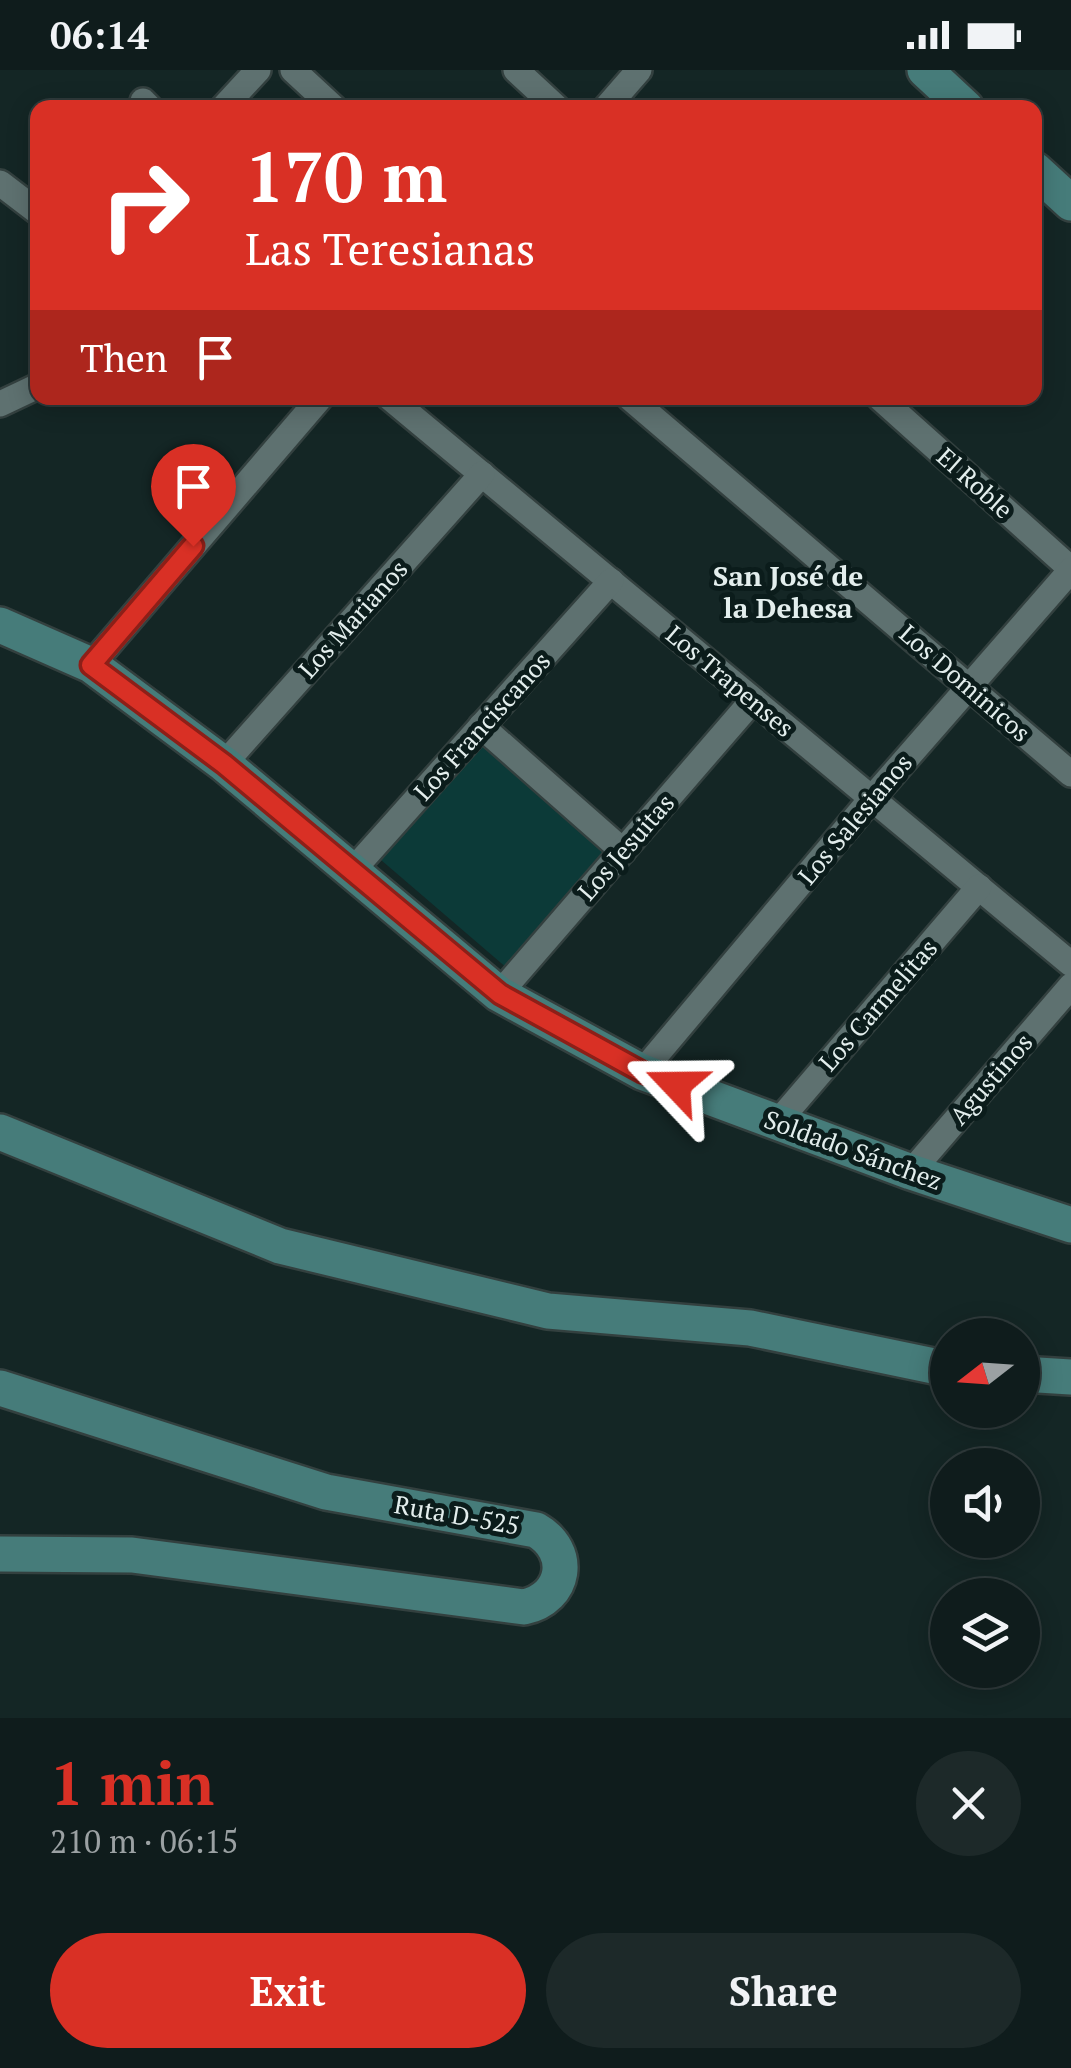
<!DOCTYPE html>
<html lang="en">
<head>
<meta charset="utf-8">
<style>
  body { margin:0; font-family:"PT Serif",serif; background:#1d2929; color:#f1f3f6; height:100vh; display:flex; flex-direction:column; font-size:38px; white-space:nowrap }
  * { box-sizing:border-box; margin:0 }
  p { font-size:32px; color:#9ba1a3 }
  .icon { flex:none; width:55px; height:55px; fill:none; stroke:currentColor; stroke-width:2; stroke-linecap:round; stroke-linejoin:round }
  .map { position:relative; height:1648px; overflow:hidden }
  .details { display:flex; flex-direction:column; background:#0f1c1c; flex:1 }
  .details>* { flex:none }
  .hud { position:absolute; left:30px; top:30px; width:1012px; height:305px; border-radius:20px; box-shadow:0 5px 25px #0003,0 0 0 2px #2f3a3b; background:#d93025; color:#fff; overflow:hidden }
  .needle { width:65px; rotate:253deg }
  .fabs { position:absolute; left:930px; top:1248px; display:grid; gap:20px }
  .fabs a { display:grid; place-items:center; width:110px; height:110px; border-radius:50%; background:#0f1c1c; box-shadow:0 5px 25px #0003,0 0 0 2px #2f3a3b; font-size:50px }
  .pin { position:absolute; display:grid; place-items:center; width:85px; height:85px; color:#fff; margin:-102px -42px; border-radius:50% 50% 50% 0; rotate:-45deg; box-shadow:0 0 10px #0007 }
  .pin .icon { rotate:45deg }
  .me { position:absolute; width:110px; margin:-55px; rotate:293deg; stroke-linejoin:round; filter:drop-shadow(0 0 8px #0008) }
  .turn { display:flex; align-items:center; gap:35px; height:210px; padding:0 50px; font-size:45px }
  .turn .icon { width:130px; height:130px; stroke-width:2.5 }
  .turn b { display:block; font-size:70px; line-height:85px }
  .then { display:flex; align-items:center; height:95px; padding:0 50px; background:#0003; gap:20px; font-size:38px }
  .round { display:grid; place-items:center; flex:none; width:105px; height:105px; border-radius:52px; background:#1d2929 }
  .summary { display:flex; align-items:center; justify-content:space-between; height:170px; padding:0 50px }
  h1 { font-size:60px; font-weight:700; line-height:75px; color:#d93025 }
  .cta { display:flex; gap:20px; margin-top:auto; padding:20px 50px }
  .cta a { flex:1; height:115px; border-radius:60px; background:#d93025; color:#fff; font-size:40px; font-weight:700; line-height:115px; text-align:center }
  .cta a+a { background:#1d2929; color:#f1f3f6 }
  .status { display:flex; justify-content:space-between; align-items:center; height:70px; padding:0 50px; background:#0f1c1c; direction:ltr }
  .status svg { height:28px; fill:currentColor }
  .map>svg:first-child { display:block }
  .green { fill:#0c3a38 }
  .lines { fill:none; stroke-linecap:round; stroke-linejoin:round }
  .street-casing { stroke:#33403f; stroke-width:30 }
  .secondary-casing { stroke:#33403f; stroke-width:40 }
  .street { stroke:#5e7170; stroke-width:25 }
  .secondary { stroke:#467c7a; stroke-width:35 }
  .route-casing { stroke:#8d1f18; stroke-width:25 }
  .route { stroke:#d93025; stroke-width:18 }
  .labels { text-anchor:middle; stroke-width:10; stroke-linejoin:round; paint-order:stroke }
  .street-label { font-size:25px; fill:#e3eeed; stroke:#0b1c1b }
  .neighbourhood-label { font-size:28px; font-weight:bold; fill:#e3eeed; stroke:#0b1c1b }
</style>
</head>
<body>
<div class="status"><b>06:14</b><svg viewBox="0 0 49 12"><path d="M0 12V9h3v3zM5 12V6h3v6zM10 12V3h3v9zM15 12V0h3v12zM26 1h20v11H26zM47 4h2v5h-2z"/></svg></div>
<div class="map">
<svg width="1071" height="1648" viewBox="0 0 1071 1648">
  <rect width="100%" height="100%" fill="#142625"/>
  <polygon class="green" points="483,671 610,780 508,899 381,790"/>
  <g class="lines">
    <g class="street-casing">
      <g id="street">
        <polyline points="293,0 334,38"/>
        <polyline points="516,0 557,38"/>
        <polyline points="143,31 150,38"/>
        <polyline points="223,38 258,0"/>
        <polyline points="606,38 639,0"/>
        <polyline points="0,113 38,142"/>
        <polyline points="390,328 1071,894"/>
        <polyline points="630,328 1071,704"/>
        <polyline points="880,328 1071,499"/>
        <polyline points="0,334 38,316"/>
        <polyline points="91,595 320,328"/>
        <polyline points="481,656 623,781"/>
        <polyline points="224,694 482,404"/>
        <polyline points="353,800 611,511"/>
        <polyline points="499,924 753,630"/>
        <polyline points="642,1002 872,728 1071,500"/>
        <polyline points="777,1053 979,817"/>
        <polyline points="911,1102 1071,916"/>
      </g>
    </g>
    <g class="secondary-casing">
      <g id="secondary">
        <polyline points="925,0 966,38"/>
        <polyline points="1035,100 1071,133"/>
        <polyline points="0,555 91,595 224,694 499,924 642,1002 911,1102 1071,1155"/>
        <polyline points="0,1062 280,1176 548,1241 750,1258 948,1299"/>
        <polyline points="1022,1304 1071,1307"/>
        <path d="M0 1318 326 1422 536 1460C573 1481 566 1528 524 1537L132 1485 0 1484"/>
      </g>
    </g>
    <use href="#street" class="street"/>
    <use href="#secondary" class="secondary"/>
  </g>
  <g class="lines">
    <g class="route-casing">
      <polyline id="route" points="193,476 91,595 224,694 500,924 642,1002 676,1015"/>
    </g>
    <use href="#route" class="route"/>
  </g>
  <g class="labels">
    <g class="street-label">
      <text transform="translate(975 413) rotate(42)" y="9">El Roble</text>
      <text transform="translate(353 549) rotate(-48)" y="9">Los Marianos</text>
      <text transform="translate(730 611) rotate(40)" y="9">Los Trapenses</text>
      <text transform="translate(965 613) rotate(41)" y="9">Los Dominicos</text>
      <text transform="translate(482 656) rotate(-48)" y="9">Los Franciscanos</text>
      <text transform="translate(855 749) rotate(-50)" y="9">Los Salesianos</text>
      <text transform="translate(626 777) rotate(-49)" y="9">Los Jesuitas</text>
      <text transform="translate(878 935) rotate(-49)" y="9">Los Carmelitas</text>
      <text transform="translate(991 1009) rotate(-49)" y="9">Agustinos</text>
      <text transform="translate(853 1080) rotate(20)" y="9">Soldado Sánchez</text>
      <text transform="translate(457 1445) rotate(10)" y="9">Ruta D-525</text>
    </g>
    <g class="neighbourhood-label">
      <text x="788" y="516">San José de<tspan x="788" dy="32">la Dehesa</tspan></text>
    </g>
  </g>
</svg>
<div class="fabs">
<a><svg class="needle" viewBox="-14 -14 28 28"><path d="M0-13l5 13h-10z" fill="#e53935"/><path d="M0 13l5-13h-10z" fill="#9ba1a3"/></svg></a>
<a><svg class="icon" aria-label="sound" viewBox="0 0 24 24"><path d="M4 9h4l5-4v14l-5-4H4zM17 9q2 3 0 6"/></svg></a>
<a><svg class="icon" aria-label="layers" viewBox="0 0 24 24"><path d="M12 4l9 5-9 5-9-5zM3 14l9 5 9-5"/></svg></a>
</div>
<div class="pin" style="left:193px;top:476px;background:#d93025"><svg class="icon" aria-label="arrive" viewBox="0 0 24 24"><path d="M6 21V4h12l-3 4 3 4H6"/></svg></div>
<svg class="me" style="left:676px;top:1015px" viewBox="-20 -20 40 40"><path d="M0-17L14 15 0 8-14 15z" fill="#d93025" stroke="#fff" stroke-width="4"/></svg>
<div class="hud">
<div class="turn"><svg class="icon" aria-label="right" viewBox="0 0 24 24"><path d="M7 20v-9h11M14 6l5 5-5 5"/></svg><div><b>170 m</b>Las Teresianas</div></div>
<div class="then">Then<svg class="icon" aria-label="arrive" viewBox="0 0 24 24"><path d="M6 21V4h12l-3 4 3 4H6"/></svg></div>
</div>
</div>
<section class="details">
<div class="summary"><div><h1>1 min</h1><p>210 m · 06:15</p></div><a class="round"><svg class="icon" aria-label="close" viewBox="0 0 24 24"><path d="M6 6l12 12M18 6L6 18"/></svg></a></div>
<div class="cta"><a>Exit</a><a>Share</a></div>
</section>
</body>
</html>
